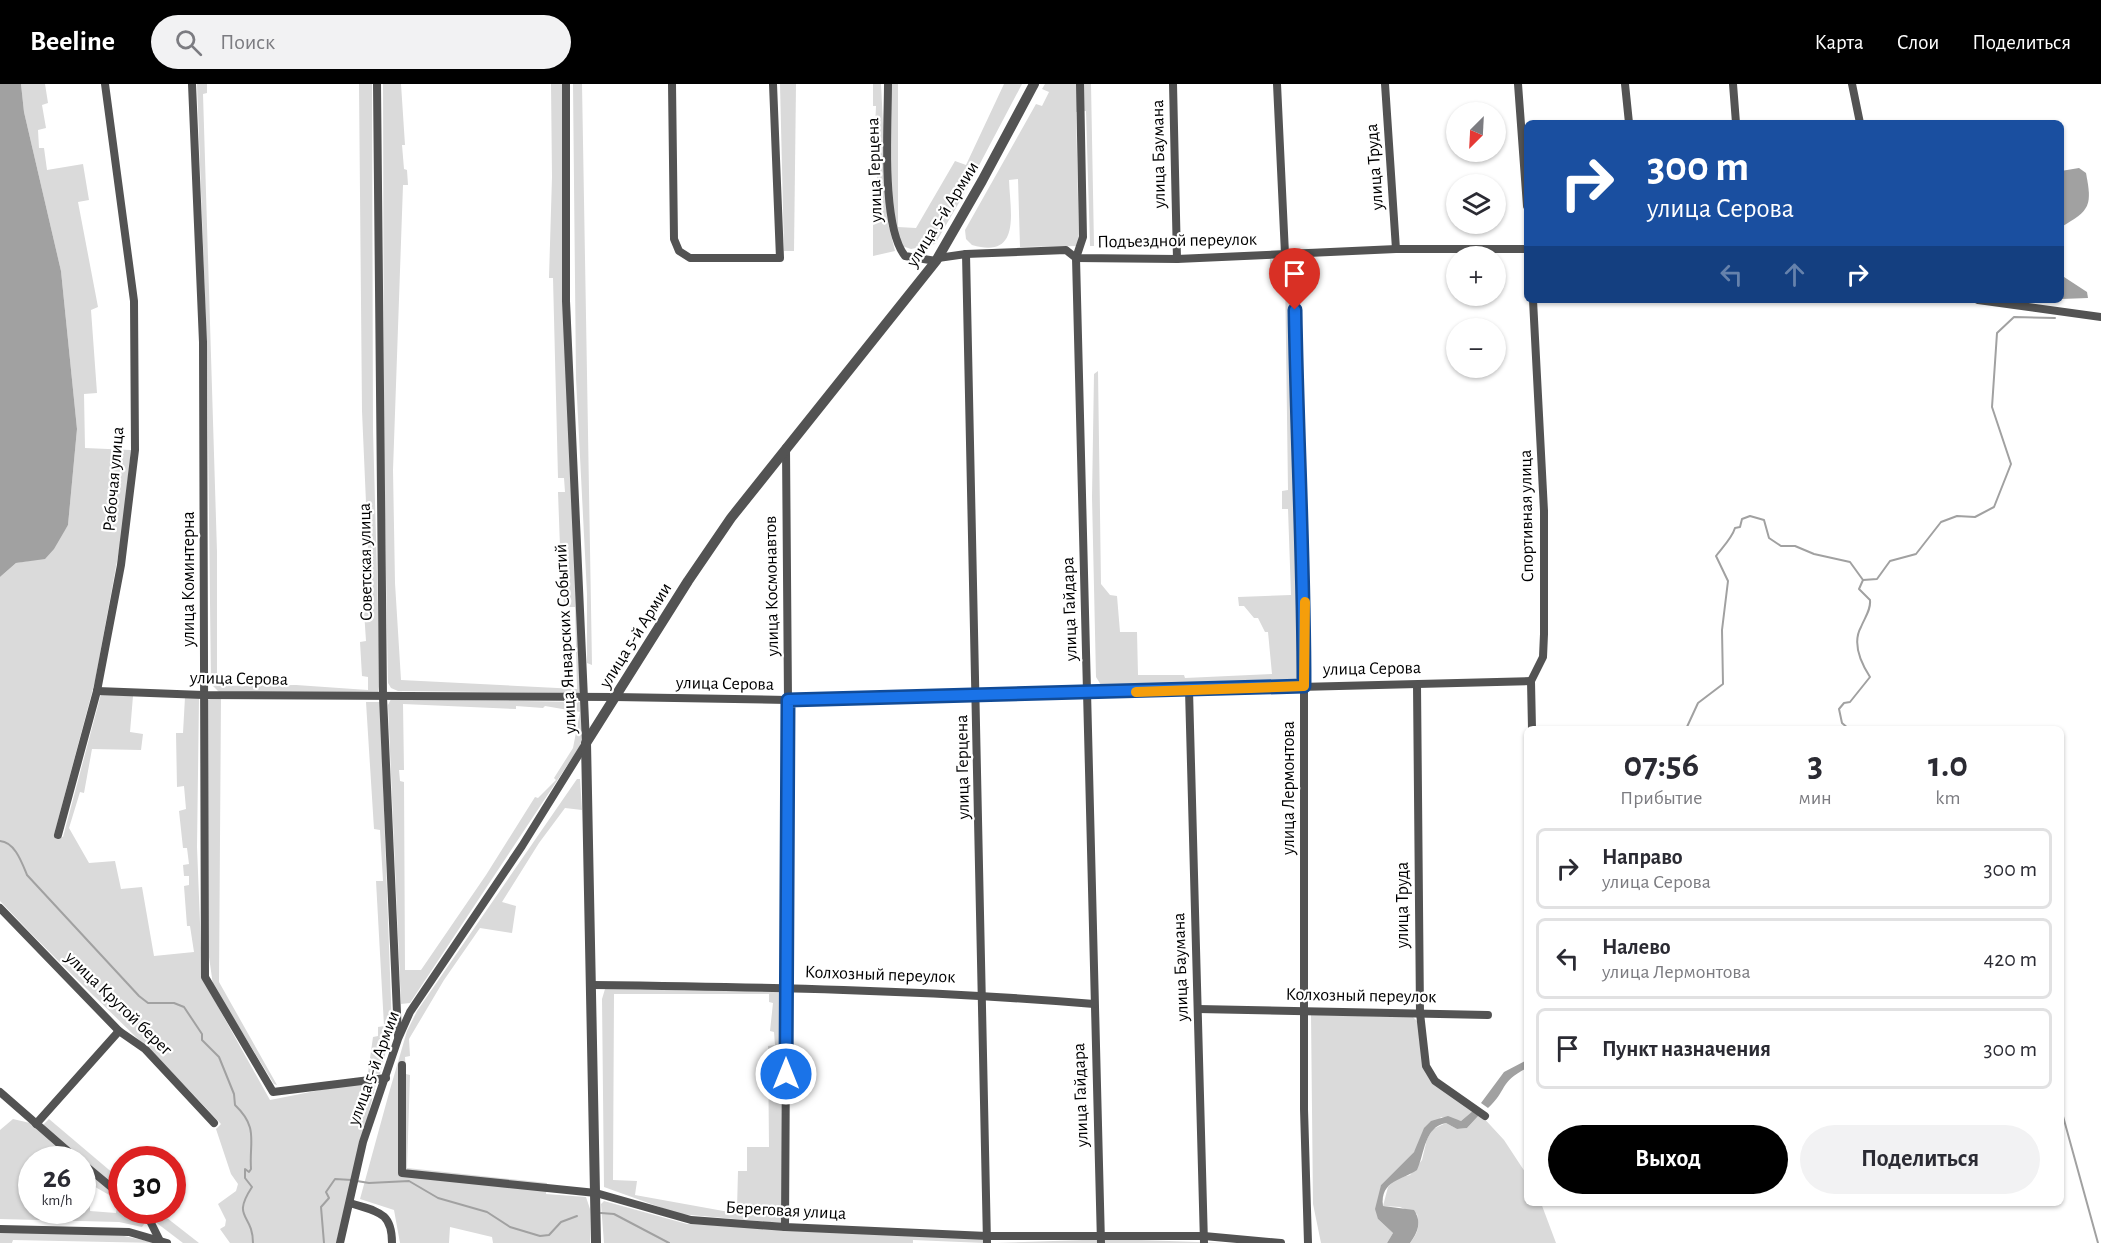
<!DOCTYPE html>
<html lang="ru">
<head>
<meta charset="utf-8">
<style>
  body { margin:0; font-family:"Alegreya Sans",sans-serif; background:#f2f2f3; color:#2b2b33; height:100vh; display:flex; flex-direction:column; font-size:22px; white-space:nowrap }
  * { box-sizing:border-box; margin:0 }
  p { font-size:20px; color:#7c7c81 }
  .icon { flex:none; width:33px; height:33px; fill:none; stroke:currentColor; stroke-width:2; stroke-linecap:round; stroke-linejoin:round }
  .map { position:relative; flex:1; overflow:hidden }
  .sheet { position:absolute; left:1524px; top:642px; width:540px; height:480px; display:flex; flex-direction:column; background:#fff; border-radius:9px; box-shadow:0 2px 4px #0004 }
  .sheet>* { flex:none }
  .guide { position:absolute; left:1524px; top:36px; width:540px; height:183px; border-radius:9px; box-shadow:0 2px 4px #0004; background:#1a4fa0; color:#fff; overflow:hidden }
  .needle { width:39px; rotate:204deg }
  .buttons { position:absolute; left:1446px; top:18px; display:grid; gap:12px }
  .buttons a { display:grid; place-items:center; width:60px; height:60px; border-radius:50%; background:#fff; box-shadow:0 2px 4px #0004; font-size:30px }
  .speed { position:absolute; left:18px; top:1062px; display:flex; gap:12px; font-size:30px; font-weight:700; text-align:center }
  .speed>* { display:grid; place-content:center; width:78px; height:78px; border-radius:50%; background:#fff; box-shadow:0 2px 4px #0004; line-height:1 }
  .speed small { font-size:15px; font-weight:400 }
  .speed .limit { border:9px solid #d22; background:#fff; color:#111 }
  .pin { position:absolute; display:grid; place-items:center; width:51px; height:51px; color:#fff; margin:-62px -26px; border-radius:50% 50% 50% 0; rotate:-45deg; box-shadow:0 0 6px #0007 }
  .pin .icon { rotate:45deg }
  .me { position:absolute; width:66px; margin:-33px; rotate:0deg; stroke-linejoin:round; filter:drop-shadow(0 0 4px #0008) }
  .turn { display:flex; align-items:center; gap:21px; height:126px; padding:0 24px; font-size:27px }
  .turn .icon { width:78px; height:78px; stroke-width:2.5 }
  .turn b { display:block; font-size:42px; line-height:51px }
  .lanes { display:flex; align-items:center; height:57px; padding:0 24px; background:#0003; justify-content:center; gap:30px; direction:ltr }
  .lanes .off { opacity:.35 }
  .eta { display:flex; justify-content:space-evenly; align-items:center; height:102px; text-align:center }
  .eta b { font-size:36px; font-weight:700; line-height:42px }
  .primary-button { display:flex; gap:12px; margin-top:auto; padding:12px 24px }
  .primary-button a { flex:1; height:69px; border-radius:36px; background:#000; color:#fff; font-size:24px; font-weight:700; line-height:69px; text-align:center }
  .primary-button a+a { background:#f2f2f3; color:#2b2b33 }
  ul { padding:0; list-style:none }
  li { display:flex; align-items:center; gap:18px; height:81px; margin:0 12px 9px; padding:0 12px; border:3px solid #e1e1e2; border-radius:9px }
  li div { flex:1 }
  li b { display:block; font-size:22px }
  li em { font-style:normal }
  header { display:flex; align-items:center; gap:36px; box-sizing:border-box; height:84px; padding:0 30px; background:#000; color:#fff }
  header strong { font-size:28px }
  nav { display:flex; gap:33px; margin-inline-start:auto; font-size:21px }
  .search { width:420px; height:54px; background:#f2f2f3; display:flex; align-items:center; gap:15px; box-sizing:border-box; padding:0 21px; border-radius:33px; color:#7c7c81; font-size:22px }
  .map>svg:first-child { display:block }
  .green { fill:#dadada; fill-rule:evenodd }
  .water { fill:#a1a1a1 }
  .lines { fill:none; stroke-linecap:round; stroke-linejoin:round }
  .stream { stroke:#a1a1a1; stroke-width:2 }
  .minor { stroke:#535353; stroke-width:8 }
  .tertiary { stroke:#535353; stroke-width:10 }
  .route-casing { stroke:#114b97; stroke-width:15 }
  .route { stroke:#1a73e8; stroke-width:10 }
  .slow { stroke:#f59e0b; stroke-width:10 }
  .labels { text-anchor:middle; stroke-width:4.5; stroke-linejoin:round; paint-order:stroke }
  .street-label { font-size:18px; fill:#000; stroke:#fff }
</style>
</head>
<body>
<header>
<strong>Beeline</strong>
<div class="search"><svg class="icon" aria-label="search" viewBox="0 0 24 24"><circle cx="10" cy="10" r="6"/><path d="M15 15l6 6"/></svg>Поиск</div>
<nav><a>Карта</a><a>Слои</a><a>Поделиться</a></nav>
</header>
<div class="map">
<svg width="2101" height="1159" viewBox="0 0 2101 1159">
  <rect width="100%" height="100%" fill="#fff"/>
  <g class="green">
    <path d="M21 0H45L48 19 42 21 46 44 38 46 39 64H44L47 86 83 80 89 116 78 118 98 223 91 226 97 309 84 310 85 364 131 366 122 450 95 597 54 751 63 753 101 610 133 612 130 648 143 650 141 666 92 665 84 709 80 708 69 744 89 779 115 777 121 805 142 803 154 872 194 868 190 842H187L184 802 189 801V792H184L183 781 189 780 187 764H183L179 727 186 725 184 702 177 703 176 649H183L185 613 199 614 197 763 202 890 207 903 270 1016 361 998 376 1000 336 1159H230L220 1145 225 1142 226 1136 218 1120 236 1107 238 1100 231 1090 216 1045 221 1040C150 963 72 894 0 817V493L16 479 45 474 68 441 77 345 61 187 24 28Z"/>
    <polygon points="197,0 207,0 207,9 203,10 217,468 217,602 296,601 368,606 368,593 362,592 360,558 366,557 363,512 370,510 362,327 359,0 372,0 373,347 380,596 378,609 219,608 211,600 207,267"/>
    <polygon points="383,0 401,0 405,61 402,61 404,85 407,86 408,101 403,101 393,386 395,499 401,596 577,605 575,523 564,523 561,471 566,471 566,463 560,463 558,408 565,408 564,394 558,394 553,194 549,194 552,93 551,0 563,0 582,605 579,609 398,607 391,604 388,599 384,379"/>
    <polygon points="573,0 582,0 592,581 587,579 587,510 576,294"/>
    <polygon points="780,0 796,0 794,167 784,167"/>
    <polygon points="873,0 881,0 888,139 895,167 873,172 873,108 877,108 877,92 873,91 876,22 873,22"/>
    <polygon points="890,0 898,0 898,143 916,144 955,77 966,81 1004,0 1022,0 974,91 970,89 963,100 968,103 935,160 911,165 902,162 893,142"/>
    <path d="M1045 0H1091L1094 162H1090L1086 27 1076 28 1079 162 1020 163 1018 95 1009 96C1010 127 1022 176 972 161L966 155 965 146 1036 20 1042 22 1049 8 1042 5Z"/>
    <polygon points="1270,175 1284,178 1291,189 1295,433 1302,556 1301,588 1296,595 1287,599 1101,601 1096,593 1092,413 1094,290 1098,287 1101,500 1110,511 1117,512 1120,548 1137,548 1138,591 1184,591 1185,594 1272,590 1268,548 1265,548 1258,534 1254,534 1244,522 1239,522 1238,513 1291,511 1288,425 1282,425 1282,407 1288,406 1285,186 1270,186"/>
    <polygon points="221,612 219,898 277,1001 274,1000 213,901 206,852 207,616"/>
    <path d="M391 615 579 618 583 619 586 643 580 662 410 919 401 920 388 621ZM403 620 516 625V622L543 624 545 622 580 628 573 664 554 694 556 696 538 714 535 713 486 791 421 886H405L404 698 400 697 399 686H404Z"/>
    <polygon points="366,618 380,618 392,944 380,990 368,989 373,953 378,952 378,943 384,942 376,797 383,797 380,746 374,745"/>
    <polygon points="577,695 580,695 582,726 565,724 539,759 502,818 516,822 512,849 480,844 444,896 409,955 410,972 405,973 406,990 410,991 407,1084 547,1099 546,1110 586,1113 590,1125 590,1159 493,1159 492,1153 450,1143 449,1159 400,1159 394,1126 360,1115 389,1009 407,947 417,927"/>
    <path d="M783 904 782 1139 679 1130 604 1103 602 915 605 905ZM614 910H769V918L773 919 770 947 774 948 775 961 768 962 769 1063H747V1087H738L737 1125 730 1124 729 1128 635 1111 637 1097 613 1096Z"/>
    <path d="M1311 931 1413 933 1418 938C1423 997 1424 995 1474 1026L1461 1037 1441 1033 1414 1068 1381 1101 1378 1135 1393 1149 1387 1159H1321L1313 1120Z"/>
    <path d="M1480 1030 1504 1056 1527 1091V1119H1541L1556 1159H1410C1418 1149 1420 1142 1417 1130L1400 1123 1383 1122 1388 1103 1395 1095 1410 1091 1422 1076 1427 1055 1433 1045 1446 1039 1457 1045 1467 1044Z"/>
    <polygon points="13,1035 30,1039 74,1075 32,1076 32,1126 82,1126 83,1119 90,1119 90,1127 116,1129 118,1116 83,1096 83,1083 121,1115 122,1126 136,1127 147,1136 142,1143 119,1138 0,1135 0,1046"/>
    <polygon points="49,1035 121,1096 121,1110 42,1042"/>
    <polygon points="604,1117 687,1140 984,1153 984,1159 913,1156 913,1159 604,1159 601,1120"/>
    <polygon points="141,1127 158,1127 199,1159 183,1159"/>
    <polygon points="0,1147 124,1152 157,1159 13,1156 12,1159 0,1159"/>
    <polygon points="1113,1155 1225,1159 997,1159"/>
  </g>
  <g class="water">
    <polygon points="0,0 21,0 24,28 61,187 77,345 68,441 54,465 45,475 16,479 0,493"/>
    <path d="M2079 84 2086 89C2092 121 2091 126 2061 143V87Z"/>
    <polygon points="2061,191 2087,208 2088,214 2061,215"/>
    <path d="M1527 976V984C1499 998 1507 1007 1488 1024L1481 1019 1504 988Z"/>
    <path d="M1474 1026 1480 1030 1467 1044 1457 1045 1446 1039C1424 1043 1425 1069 1417 1086 1403 1096 1380 1096 1383 1122L1414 1126C1422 1138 1418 1148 1410 1159H1387L1393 1149 1378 1135 1375 1125 1381 1101 1414 1068 1424 1044 1431 1037 1448 1032 1461 1037Z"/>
  </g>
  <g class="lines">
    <g class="stream">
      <polyline points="1863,496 1877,495 1890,477 1916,470 1941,438 1957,432 1975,433 1994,423 2011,380 1992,323 1997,249 2014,233 2055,234"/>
      <path d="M1686 645 1698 619 1723 600 1722 546 1728 497 1716 472C1722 464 1732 454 1735 444L1740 443 1742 435 1750 432 1764 436 1769 454 1781 462H1795L1814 470 1850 478 1863 496 1859 505 1870 516C1871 526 1865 533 1861 543 1852 559 1861 579 1870 593L1850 618 1844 619 1839 625 1842 639 1849 645"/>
      <path d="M0 757C15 758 22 779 27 791L139 912 148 919H174L184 923 202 950V956L219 973 234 1010 235 1021C259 1044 249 1057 251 1085L249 1088 245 1085V1094L252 1103C231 1135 253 1129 253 1159"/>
      <polyline points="2061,1025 2098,1159"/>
      <polyline points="357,1097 369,1099 409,1097 438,1114 487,1128 510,1143 540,1152 549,1151 561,1138 577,1132"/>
      <polyline points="601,1129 614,1130 669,1159"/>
      <polyline points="324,1159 321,1123 329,1114 326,1108 335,1095 352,1096"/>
    </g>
    <g class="minor">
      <polyline points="192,0 203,258 205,893 273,1008 386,994"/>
      <polyline points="377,0 383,613 398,952"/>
      <polyline points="672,0 674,155 679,167 690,174 780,174 773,0"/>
      <path d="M888 0C888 41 881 142 905 172L936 177"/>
      <polyline points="1080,0 1083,153 1076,174 1101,1159"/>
      <polyline points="1173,0 1177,175"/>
      <polyline points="1277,0 1285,170 1294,182 1299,424 1304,513 1304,1025 1308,1159"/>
      <polyline points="1385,0 1396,165"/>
      <polyline points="1518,0 1527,122"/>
      <polyline points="1625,0 1629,39"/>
      <polyline points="1733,0 1736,39"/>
      <polyline points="1852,0 1860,39"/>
      <polyline points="966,170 987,1159"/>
      <polyline points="938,174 966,170 1066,166 1076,174 1177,175 1396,165 1527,165"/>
      <polyline points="1978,216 2101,233"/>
      <polyline points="1417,601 1420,929 1426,982 1435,997 1485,1032"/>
      <polyline points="1189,606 1204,1159"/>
      <polyline points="97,607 203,611 615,613 788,616 1531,597"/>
      <polyline points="1532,645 1531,597 1543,573 1544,550 1544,427 1533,216"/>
      <polyline points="58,751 97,607 121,481 135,366 134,217 105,0"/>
      <polyline points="0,824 119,947 145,965 214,1039"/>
      <path d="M593 901C760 903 927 906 1094 920"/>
      <polyline points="1198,925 1488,931"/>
      <polyline points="402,981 402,1089 596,1109 691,1136 785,1143 987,1152 1204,1152 1281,1159"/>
      <polyline points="0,1008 78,1076"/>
      <polyline points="36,1040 119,947"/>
      <polyline points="82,1079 122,1112"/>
      <path d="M350 1119C377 1128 392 1127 392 1159"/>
      <polyline points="138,1126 149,1135 159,1155"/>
      <polyline points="785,1143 788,616 786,364"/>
      <polyline points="0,1145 129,1148 167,1159"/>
      <polyline points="340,1159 363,1058 398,955 410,928 522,762 586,659 566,217 566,0"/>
    </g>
    <polyline class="tertiary" points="596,1159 586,659 688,497 731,434 936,177 982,97 1034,0"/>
  </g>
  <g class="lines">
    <g class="route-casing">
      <path id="route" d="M786 990 788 616 1304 602C1304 477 1297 352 1295 226"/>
    </g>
    <use href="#route" class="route"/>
    <polyline class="slow" points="1136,608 1304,602 1305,518"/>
  </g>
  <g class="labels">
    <g class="street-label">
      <text transform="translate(1158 70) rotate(-91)" y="6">улица Баумана</text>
      <text transform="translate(1374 83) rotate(-94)" y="6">улица Труда</text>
      <text transform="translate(874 86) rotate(-92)" y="6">улица Герцена</text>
      <text transform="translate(942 130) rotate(-58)" y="6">улица 5-й Армии</text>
      <text transform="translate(1177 156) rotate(-1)" y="6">Подъездной переулок</text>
      <text transform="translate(113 395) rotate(-85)" y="6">Рабочая улица</text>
      <text transform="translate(1526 432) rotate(-91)" y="6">Спортивная улица</text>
      <text transform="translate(365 478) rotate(-91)" y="6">Советская улица</text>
      <text transform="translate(188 495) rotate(-90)" y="6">улица Коминтерна</text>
      <text transform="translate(771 502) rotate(-91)" y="6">улица Космонавтов</text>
      <text transform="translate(1069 525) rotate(-92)" y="6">улица Гайдара</text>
      <text transform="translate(635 551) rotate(-58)" y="6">улица 5-й Армии</text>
      <text transform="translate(565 555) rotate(-93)" y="6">улица Январских Событий</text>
      <text transform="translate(1372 584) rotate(-1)" y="6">улица Серова</text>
      <text transform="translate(239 594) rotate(1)" y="6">улица Серова</text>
      <text transform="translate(725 599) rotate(1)" y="6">улица Серова</text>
      <text transform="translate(962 683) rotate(-91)" y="6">улица Герцена</text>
      <text transform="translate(1288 704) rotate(-90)" y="6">улица Лермонтова</text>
      <text transform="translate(1402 821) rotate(-90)" y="6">улица Труда</text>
      <text transform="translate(1180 883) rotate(-92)" y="6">улица Баумана</text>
      <text transform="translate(880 890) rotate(2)" y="6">Колхозный переулок</text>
      <text transform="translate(1361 911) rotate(1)" y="6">Колхозный переулок</text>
      <text transform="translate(119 919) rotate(44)" y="6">улица Крутой берег</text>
      <text transform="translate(373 984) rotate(-70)" y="6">улица 5-й Армии</text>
      <text transform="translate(1080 1011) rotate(-92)" y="6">улица Гайдара</text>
      <text transform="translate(786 1126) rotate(3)" y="6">Береговая улица</text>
    </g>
  </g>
</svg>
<div class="buttons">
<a><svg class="needle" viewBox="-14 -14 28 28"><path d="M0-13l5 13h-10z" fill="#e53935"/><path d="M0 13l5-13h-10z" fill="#7c7c81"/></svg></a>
<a><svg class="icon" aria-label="layers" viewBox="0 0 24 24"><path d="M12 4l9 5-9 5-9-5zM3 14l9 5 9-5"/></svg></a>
<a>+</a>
<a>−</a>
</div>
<div class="speed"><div>26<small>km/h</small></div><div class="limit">30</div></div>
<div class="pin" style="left:1295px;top:226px;background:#d93025"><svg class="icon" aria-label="arrive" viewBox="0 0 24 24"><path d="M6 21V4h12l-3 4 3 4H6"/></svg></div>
<svg class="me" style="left:786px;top:990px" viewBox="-20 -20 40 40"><circle r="17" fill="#1a73e8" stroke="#fff" stroke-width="3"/><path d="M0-11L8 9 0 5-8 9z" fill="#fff"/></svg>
<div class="guide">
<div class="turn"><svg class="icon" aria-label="right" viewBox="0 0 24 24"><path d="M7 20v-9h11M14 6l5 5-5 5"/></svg><div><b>300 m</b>улица Серова</div></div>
<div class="lanes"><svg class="icon off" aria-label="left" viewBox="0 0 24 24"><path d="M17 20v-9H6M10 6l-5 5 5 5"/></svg><svg class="icon off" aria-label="ahead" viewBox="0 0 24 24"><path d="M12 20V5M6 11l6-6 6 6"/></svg><svg class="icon" aria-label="right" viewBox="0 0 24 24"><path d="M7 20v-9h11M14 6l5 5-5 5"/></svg></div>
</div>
<section class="sheet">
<div class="eta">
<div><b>07:56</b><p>Прибытие</p></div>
<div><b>3</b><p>мин</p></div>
<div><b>1.0</b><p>km</p></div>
</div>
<ul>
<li><svg class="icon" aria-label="right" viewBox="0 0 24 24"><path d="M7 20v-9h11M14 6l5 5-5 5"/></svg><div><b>Направо</b><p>улица Серова</p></div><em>300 m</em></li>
<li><svg class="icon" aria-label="left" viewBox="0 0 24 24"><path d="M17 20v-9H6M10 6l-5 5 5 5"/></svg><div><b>Налево</b><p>улица Лермонтова</p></div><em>420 m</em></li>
<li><svg class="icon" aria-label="arrive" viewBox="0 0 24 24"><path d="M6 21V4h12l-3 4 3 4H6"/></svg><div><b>Пункт назначения</b></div><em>300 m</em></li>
</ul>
<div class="primary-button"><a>Выход</a><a>Поделиться</a></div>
</section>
</div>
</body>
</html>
